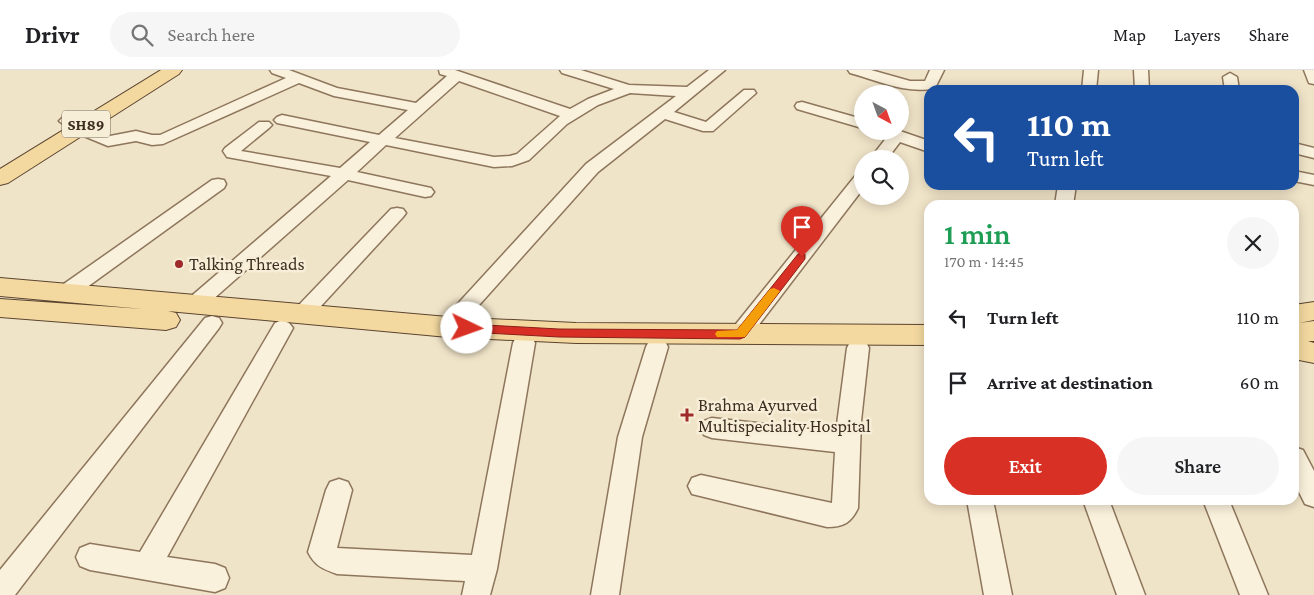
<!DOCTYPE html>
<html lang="en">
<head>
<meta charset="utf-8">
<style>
  body { margin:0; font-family:"Crimson Pro",serif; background:#f6f6f6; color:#202124; height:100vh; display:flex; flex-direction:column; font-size:19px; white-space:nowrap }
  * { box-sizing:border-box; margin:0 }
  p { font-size:16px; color:#757577 }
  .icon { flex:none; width:28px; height:28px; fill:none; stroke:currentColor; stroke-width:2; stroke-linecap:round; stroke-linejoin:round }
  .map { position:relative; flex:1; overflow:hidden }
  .panel { position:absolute; left:924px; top:130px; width:375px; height:305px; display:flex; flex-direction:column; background:#fff; border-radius:15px; box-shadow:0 2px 12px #0003 }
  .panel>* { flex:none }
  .guide { position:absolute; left:924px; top:15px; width:375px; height:105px; border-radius:15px; box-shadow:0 2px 12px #0003; background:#1a4fa0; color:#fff; overflow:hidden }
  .needle { width:32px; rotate:139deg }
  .tools { position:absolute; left:854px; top:15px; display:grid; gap:10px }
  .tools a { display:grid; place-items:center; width:55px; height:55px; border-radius:50%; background:#fff; box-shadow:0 2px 12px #0003; font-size:25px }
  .pin { position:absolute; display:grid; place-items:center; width:42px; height:42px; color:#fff; margin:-51px -21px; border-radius:50% 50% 50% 0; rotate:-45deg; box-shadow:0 0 5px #0007 }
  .pin .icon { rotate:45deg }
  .me { position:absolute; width:55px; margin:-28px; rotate:93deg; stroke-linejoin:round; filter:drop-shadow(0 0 4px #0008) }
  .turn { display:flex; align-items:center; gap:18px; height:105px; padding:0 20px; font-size:22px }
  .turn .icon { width:65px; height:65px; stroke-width:2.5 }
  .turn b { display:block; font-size:35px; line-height:42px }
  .round { display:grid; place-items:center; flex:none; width:52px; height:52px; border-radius:26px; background:#f6f6f6 }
  .summary { display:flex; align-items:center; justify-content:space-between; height:85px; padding:0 20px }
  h1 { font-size:30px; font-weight:600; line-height:38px; color:#1e9e55 }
  .button { display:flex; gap:10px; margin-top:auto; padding:10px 20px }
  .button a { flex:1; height:58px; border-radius:30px; background:#d93025; color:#fff; font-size:20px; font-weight:600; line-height:58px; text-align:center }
  .button a+a { background:#f6f6f6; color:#202124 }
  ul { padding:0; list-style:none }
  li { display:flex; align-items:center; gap:15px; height:65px; padding:0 20px }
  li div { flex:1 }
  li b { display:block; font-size:19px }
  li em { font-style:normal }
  header { display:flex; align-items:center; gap:30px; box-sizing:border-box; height:70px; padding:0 25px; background:#fff; border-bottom:1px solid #e0e0e0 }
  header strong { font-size:24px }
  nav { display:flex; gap:28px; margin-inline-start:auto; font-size:18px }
  .search { width:350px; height:45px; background:#f6f6f6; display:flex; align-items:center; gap:12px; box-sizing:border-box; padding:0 18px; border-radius:28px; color:#757577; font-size:19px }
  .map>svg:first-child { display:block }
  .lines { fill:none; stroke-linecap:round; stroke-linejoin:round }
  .minor-casing { stroke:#8d765c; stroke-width:3 }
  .major-casing { stroke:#5b4430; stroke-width:2 }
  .minor { fill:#faf1dc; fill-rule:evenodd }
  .major { fill:#f3d9a0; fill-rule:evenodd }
  .route { fill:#d93025; stroke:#8d1f18 }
  .slow { fill:#f59e0b }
  .poi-dot { fill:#9e2a2b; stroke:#f7eed8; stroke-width:2 }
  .labels { text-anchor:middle; stroke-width:5; stroke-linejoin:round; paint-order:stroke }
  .shield { fill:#f7eed8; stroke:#756857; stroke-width:1 }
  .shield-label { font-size:16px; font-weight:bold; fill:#3d2e20 }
  .poi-label { font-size:18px; fill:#3d2e20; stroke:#f7eed8; text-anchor:start }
</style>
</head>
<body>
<header>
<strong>Drivr</strong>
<div class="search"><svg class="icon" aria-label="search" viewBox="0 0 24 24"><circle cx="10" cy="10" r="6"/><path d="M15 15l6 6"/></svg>Search here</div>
<nav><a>Map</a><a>Layers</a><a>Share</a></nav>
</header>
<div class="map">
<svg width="1314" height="525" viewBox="0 0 1314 525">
  <rect width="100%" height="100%" fill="#f0e4c8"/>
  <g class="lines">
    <g class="minor-casing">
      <g id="minor">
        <path d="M270 0H289L337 18 416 33 447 6 440 4 439 0H455L570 39 588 29 614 19 562 3 560 0H581L629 15 687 17 709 0H725L674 42 706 52 744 20H754L756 23 713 61H703L665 49 598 102 455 262 448 265 441 262 437 257 441 252 586 94 676 26 630 23 598 35 567 54 529 90 512 96 494 97 386 75 357 102 431 118 434 122 431 126 425 127 348 110 202 239 195 241 188 239 185 234 188 229 331 106 227 87 223 81 225 78 259 52H269L272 55 269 58 241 81 340 98 370 72 277 53 274 50 277 47 282 45 379 65 408 40 334 26 299 13 163 74 152 75 136 71 108 76 74 62 59 51 62 48H72L84 56 110 66 136 61 152 65H160L286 8 272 3ZM459 11 560 46 517 84 510 86 494 87 395 68Z"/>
        <path d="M848 0H871L910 11H925L930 0H944L935 18C908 25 876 10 850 3Z"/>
        <polygon points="1084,0 1098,0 1096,20 1082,20"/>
        <polygon points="1134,0 1148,0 1149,20 1135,20"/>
        <polygon points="1304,0 1314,0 1314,14 1309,13"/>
        <polygon points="1230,3 1237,7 1239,20 1225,20 1223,7"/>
        <polygon points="802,32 862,49 862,58 797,39 795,36 797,33"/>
        <polygon points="878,61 900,61 929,71 929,82 900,72 887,89 870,89 887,67"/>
        <polygon points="1294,73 1314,78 1314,88 1294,83"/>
        <polygon points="1294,101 1314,105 1314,115 1294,111"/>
        <polygon points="862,104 862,120 748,269 740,272 732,269 729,264 732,259 856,105"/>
        <polygon points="218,109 224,110 226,114 224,118 72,228 65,230 58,228 55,223 58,218 212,110"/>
        <polygon points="1058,115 1076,115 1073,135 1055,135"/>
        <polygon points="397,138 403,139 406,143 403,147 310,248 303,250 296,248 293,243 296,238 391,139"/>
        <polygon points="212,246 219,248 222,253 219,258 15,525 0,525 0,500 205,248"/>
        <polygon points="282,250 289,253 293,258 167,487 215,494 225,498 229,508 225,518 215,522 90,500 80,496 76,487 80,478 90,474 140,482 275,253"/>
        <path d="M524 265 532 267 535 273 497 499 490 525H462L465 511 337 504C323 499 315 496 308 482L326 420 330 412 339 409 348 412 352 420 337 478 472 485 513 273 516 267Z"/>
        <polygon points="657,269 665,271 668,277 642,367 619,525 591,525 618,367 646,277 649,271"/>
        <path d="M858 270 866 272 869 278 861 351 858 438C851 453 843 457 827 457L692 424 688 416 692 408 701 405 832 433 835 382 712 368 704 365 700 358 704 351 712 348 836 362 847 278 850 272Z"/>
        <polygon points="1294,377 1303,380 1314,401 1314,437 1305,434 1294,412"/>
        <polygon points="967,430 993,430 1012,525 984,525"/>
        <polygon points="1083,430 1109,430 1145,525 1117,525"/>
        <polygon points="1203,430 1229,430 1268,525 1240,525"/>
      </g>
    </g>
    <g class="major-casing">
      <g id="major">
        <polygon points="161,0 182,0 179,4 8,113 0,115 0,99"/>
        <polygon points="0,208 448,247 576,253 929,255 929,275 576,273 448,267 168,241 176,243 180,250 176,257 166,260 0,247 0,229 143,239 0,226"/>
        <polygon points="1314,232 1314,250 1299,253 1314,251 1314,271 1308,271 1314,273 1314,293 1294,289 1294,235"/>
      </g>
    </g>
    <use href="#minor" class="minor"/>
    <use href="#major" class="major"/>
  </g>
  <polygon class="route" points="802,183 805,184 805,189 745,267 740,269 559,267 467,262 461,258 467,254 559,259 737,260 798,184"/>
  <polygon class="slow" points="774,218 780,221 745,267 717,267 715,264 717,261 737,260 770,219"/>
  <g class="poi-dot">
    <circle cx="179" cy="194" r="5"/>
    <path d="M684.5 337.5h5v5h5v5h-5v5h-5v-5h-5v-5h5z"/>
  </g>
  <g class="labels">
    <rect class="shield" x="62" y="40.5" width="48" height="27" rx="4"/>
    <g class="shield-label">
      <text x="86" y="60">SH89</text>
    </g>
    <g class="poi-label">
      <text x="189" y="200">Talking Threads</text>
      <text x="698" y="341">Brahma Ayurved<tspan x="698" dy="21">Multispeciality Hospital</tspan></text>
    </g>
  </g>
</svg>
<div class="tools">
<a><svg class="needle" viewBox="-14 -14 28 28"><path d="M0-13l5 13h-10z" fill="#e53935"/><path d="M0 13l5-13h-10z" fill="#757577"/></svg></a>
<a><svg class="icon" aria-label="search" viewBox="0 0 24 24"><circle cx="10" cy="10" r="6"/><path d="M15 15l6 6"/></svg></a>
</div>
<div class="pin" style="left:802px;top:187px;background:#d93025"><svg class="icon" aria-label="arrive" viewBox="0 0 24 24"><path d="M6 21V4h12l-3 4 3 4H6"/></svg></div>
<svg class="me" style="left:467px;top:258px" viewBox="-20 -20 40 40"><circle r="19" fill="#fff"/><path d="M0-13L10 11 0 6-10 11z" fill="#d93025"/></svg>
<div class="guide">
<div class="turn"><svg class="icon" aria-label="left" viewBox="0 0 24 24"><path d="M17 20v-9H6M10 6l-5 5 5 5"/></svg><div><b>110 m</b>Turn left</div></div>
</div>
<section class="panel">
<div class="summary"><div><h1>1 min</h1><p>170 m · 14:45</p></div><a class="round"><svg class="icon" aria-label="close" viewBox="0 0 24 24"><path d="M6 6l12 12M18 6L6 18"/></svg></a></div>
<ul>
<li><svg class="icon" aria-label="left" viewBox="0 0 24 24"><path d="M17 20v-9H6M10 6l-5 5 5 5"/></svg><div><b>Turn left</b></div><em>110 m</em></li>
<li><svg class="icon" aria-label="arrive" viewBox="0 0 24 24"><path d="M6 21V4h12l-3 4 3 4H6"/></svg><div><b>Arrive at destination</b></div><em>60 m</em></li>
</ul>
<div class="button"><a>Exit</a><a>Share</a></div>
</section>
</div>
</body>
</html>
